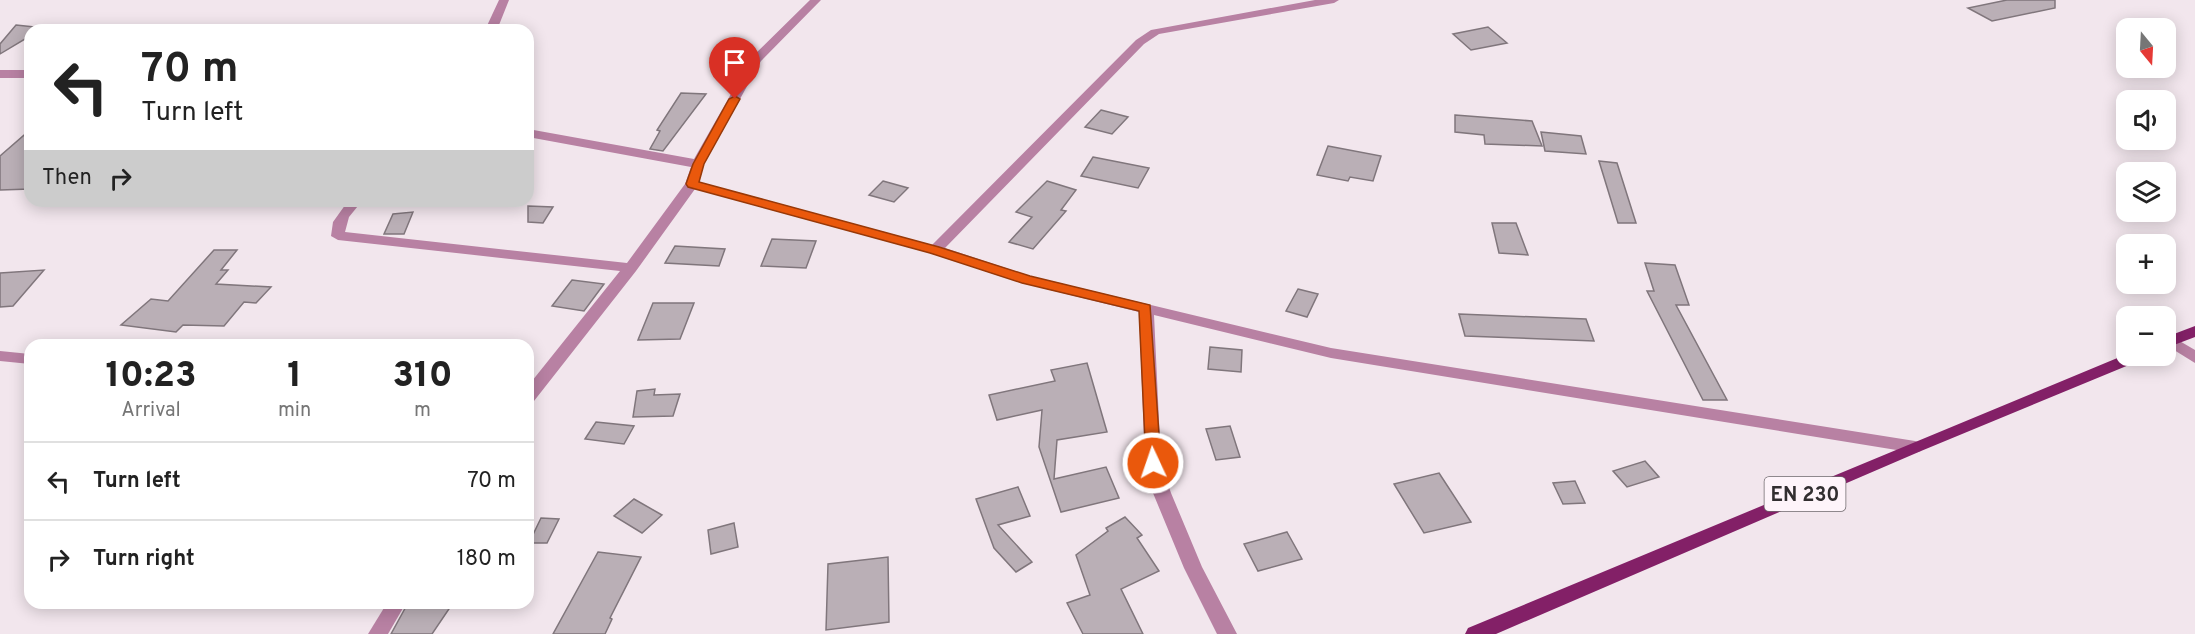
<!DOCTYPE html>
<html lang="en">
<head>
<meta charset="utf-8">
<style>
  body { margin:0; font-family:Overpass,sans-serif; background:#f2f2f2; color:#222; height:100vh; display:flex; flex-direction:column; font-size:22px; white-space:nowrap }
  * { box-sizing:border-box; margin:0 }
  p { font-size:20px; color:#767676 }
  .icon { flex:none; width:33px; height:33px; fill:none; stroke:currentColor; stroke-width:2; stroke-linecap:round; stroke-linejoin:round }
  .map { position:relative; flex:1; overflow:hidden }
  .details { position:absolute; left:24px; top:339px; width:510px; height:270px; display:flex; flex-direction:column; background:#fff; border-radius:18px; box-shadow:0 3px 15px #0003 }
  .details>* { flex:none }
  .guide { position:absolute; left:24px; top:24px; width:510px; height:183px; border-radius:18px; box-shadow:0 3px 15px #0003; background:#fff; color:#222; overflow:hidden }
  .needle { width:39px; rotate:162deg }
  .controls { position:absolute; left:2116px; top:18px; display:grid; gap:12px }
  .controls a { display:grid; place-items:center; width:60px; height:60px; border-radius:12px; background:#fff; box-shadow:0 3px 15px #0003; font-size:30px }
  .pin { position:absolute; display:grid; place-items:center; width:51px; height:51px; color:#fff; margin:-62px -26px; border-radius:50% 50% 50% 0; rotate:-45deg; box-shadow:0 0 6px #0007 }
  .pin .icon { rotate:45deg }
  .me { position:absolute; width:66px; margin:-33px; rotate:357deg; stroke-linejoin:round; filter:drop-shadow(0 0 4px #0008) }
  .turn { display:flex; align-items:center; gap:21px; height:126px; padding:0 18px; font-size:27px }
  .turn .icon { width:78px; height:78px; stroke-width:2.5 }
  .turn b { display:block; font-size:42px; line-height:51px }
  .then { display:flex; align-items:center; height:57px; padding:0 18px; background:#0003; gap:12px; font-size:22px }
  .eta { display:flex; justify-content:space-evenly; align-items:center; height:102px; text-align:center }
  .eta b { font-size:36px; font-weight:800; line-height:42px }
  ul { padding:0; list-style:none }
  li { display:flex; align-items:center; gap:18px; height:78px; padding:0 18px; border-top:2px solid #e0e0e0 }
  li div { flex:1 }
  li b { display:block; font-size:22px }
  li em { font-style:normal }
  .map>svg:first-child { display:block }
  .building { fill:#baafb6; stroke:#80767c; stroke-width:1.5 }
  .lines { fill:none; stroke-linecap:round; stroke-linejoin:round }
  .minor { fill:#b881a3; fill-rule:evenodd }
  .major { fill:#832067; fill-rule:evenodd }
  .route { fill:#ea580c; stroke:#983908; stroke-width:1.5 }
  .labels { text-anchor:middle; stroke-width:5; stroke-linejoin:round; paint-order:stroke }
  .shield { fill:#fef4fa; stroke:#6f696d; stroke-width:1.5 }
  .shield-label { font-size:20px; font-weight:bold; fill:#322e30 }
</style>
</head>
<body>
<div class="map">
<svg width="2195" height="634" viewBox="0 0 2195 634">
  <rect width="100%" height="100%" fill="#f2e6ed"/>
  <g class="building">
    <polygon points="2007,0 2055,0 2055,8 1992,21 1968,8"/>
    <polygon points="16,25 44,28 30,30 30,36 0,54 0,44"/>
    <polygon points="1488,27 1507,43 1471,50 1453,34"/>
    <polygon points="681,93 706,94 663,151 650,149 660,131 657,130"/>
    <polygon points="1101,110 1128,117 1112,134 1085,127"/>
    <polygon points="1455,115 1532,121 1542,146 1485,144 1484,135 1455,132"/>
    <polygon points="30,130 30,189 0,190 0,156"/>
    <polygon points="1541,132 1581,136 1586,154 1545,151"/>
    <polygon points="1328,146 1381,156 1373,181 1350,177 1348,181 1317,175"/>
    <polygon points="1093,157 1149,168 1138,188 1081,176"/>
    <polygon points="1599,161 1617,163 1636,223 1618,223"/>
    <polygon points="883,181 908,188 894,202 869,195"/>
    <polygon points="1047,181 1076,190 1061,210 1066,211 1033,249 1009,242 1032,217 1016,212"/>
    <polygon points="528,206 553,207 543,223 528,222"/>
    <polygon points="413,212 404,234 384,234 393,214"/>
    <polygon points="1492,223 1516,223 1528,255 1499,253"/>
    <polygon points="772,239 816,241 806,268 761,266"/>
    <polygon points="675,246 725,249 719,266 665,263"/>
    <polygon points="214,250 237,250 221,270 228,270 216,284 271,287 256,303 244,302 224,326 183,325 176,332 121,325 151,299 168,301"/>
    <polygon points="1645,263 1675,265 1689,305 1676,305 1727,400 1703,400 1647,291 1654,291"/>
    <polygon points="44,270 13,306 0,307 0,273"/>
    <polygon points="572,280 604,284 584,311 552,306"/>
    <polygon points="1298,289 1318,294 1307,317 1286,311"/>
    <polygon points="653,303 694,303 680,339 638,340"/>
    <polygon points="1459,314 1586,319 1594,341 1465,336"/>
    <polygon points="1210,347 1242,350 1241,372 1208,369"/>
    <polygon points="1087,363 1107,432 1057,440 1054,479 1106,467 1119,498 1061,512 1039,447 1042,410 997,420 989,395 1055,381 1051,370"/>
    <polygon points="655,389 654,395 680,394 673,416 633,417 637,391"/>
    <polygon points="596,422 634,426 624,444 585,439"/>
    <polygon points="1230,426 1240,457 1216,460 1206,429"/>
    <polygon points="1645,461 1659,477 1627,487 1613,471"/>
    <polygon points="1439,473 1471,522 1424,533 1394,484"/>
    <polygon points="1575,481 1585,503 1563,504 1553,483"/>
    <polygon points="1018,487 1030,516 998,525 1032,562 1016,572 994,548 976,499"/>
    <polygon points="634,499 662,515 642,533 614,516"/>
    <polygon points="1125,517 1142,535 1137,538 1159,571 1121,589 1143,634 1083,634 1067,603 1090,595 1076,555 1108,531 1106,528"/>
    <polygon points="541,518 559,519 547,543 529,543"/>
    <polygon points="734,523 738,547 711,554 708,530"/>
    <polygon points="1287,532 1302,559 1258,571 1244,544"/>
    <polygon points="598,552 641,557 610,618 612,619 605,634 553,634"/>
    <polygon points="888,557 889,622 826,630 828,564"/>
    <polygon points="408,603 453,603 432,634 391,634"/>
  </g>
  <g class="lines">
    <g class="minor">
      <polygon points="499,0 509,0 497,30 485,30"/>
      <polygon points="810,0 821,0 761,61 704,164 699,182 932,245 1136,40 1151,30 1315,0 1339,0 1334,3 1159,34 1144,44 945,248 1030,276 1331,348 1915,441 1921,443 1923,447 1921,451 1915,453 1331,358 1154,315 1161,463 1171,493 1202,567 1237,634 1217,634 1184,568 1153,493 1145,463 1139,312 1022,283 930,253 695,189 636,271 534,401 528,403 528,386 620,271 338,240 331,236 333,222 348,201 362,201 349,217 345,232 627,263 685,184 691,167 528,137 528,129 694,159 752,57"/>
      <rect x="0" y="70" width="30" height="8"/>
      <polygon points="2171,336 2195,350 2195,363 2166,345 2166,337"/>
      <polygon points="0,351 30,354 30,364 0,361"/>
      <polygon points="387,603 406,603 388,634 368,634"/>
    </g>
    <g class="major">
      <polygon points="2195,326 2195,337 2166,348 2166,337"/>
      <polygon points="2127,354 2127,356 2144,356 2141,360 1921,451 1496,634 1465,634 1468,628"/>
    </g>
  </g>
  <polygon class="route" points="735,96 740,99 704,164 699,182 939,247 1030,276 1150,305 1161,463 1159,467 1148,467 1146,463 1139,311 1022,283 930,253 688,187 686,184 693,164 729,99"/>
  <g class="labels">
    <rect class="shield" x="1764.5" y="477" width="81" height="34" rx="4.5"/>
    <g class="shield-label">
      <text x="1805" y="501">EN 230</text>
    </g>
  </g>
</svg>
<div class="controls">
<a><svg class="needle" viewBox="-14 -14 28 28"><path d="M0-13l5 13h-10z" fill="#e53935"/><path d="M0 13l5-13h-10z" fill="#767676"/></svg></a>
<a><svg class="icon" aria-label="sound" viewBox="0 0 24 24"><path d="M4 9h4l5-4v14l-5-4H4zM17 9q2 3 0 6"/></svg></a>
<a><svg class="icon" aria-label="layers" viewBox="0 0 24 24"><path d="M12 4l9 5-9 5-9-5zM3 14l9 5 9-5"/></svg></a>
<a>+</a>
<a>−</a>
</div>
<div class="pin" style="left:735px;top:99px;background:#d93025"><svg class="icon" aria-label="arrive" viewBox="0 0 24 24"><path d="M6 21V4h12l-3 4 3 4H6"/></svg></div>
<svg class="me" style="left:1153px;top:463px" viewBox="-20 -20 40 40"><circle r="17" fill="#ea580c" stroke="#fff" stroke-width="3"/><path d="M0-11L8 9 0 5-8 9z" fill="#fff"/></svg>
<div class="guide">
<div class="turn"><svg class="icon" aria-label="left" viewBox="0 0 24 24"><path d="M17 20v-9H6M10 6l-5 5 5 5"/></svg><div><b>70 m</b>Turn left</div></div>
<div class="then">Then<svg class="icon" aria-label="right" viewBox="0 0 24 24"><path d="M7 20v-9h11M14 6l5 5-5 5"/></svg></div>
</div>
<section class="details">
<div class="eta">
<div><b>10:23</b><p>Arrival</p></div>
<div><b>1</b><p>min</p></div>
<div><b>310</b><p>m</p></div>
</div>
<ul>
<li><svg class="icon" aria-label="left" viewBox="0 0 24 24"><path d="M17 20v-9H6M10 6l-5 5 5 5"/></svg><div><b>Turn left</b></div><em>70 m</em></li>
<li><svg class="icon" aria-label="right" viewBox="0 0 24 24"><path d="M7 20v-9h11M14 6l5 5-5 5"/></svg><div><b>Turn right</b></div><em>180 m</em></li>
</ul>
</section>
</div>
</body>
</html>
